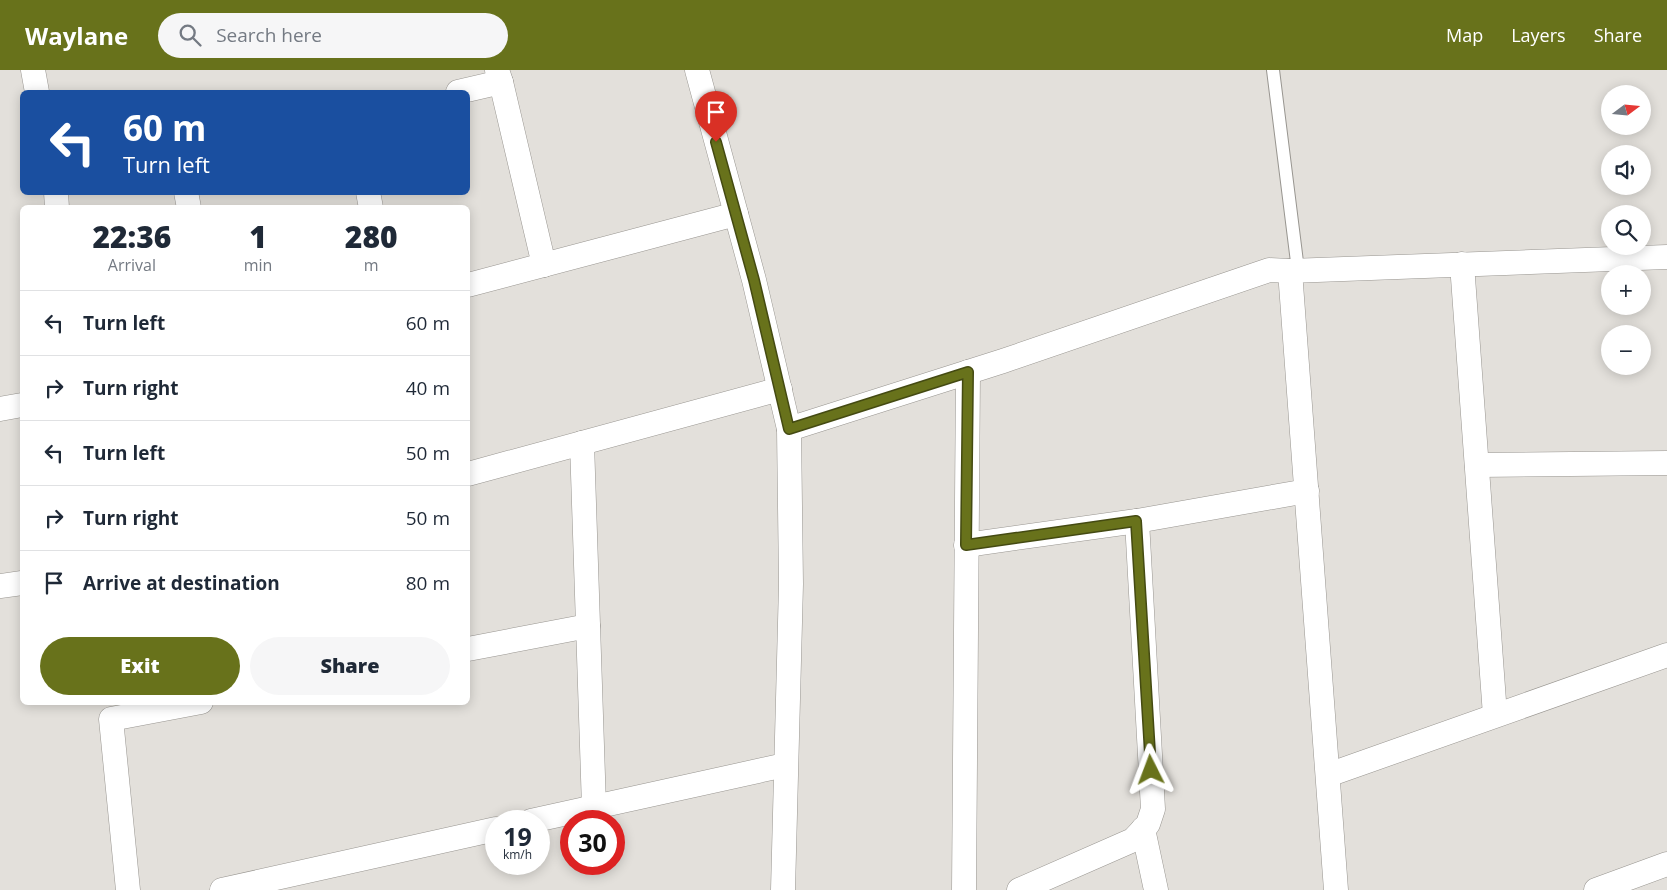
<!DOCTYPE html>
<html lang="en">
<head>
<meta charset="utf-8">
<style>
  body { margin:0; font-family:"Open Sans",sans-serif; background:#f6f6f7; color:#1f2937; height:100vh; display:flex; flex-direction:column; font-size:19px; white-space:nowrap }
  * { box-sizing:border-box; margin:0 }
  p { font-size:16px; color:#747a83 }
  .icon { flex:none; width:28px; height:28px; fill:none; stroke:currentColor; stroke-width:2; stroke-linecap:round; stroke-linejoin:round }
  .map { position:relative; flex:1; overflow:hidden }
  .details { position:absolute; left:20px; top:135px; width:450px; height:500px; display:flex; flex-direction:column; background:#fff; border-radius:8px; box-shadow:0 2px 12px #0003 }
  .details>* { flex:none }
  .banner { position:absolute; left:20px; top:20px; width:450px; height:105px; border-radius:8px; box-shadow:0 2px 12px #0003; background:#1a4fa0; color:#fff; overflow:hidden }
  .needle { width:32px; rotate:74deg }
  .buttons { position:absolute; left:1601px; top:15px; display:grid; gap:10px }
  .buttons a { display:grid; place-items:center; width:50px; height:50px; border-radius:50%; background:#fff; box-shadow:0 2px 12px #0003; font-size:25px }
  .speed { position:absolute; left:485px; top:740px; display:flex; gap:10px; font-size:25px; font-weight:700; text-align:center }
  .speed>* { display:grid; place-content:center; width:65px; height:65px; border-radius:50%; background:#fff; box-shadow:0 2px 12px #0003; line-height:1 }
  .speed small { font-size:12px; font-weight:400 }
  .speed .limit { border:8px solid #d22; background:#fff; color:#111 }
  .pin { position:absolute; display:grid; place-items:center; width:42px; height:42px; color:#fff; margin:-51px -21px; border-radius:50% 50% 50% 0; rotate:-45deg; box-shadow:0 0 5px #0007 }
  .pin .icon { rotate:45deg }
  .me { position:absolute; width:55px; margin:-28px; rotate:357deg; stroke-linejoin:round; filter:drop-shadow(0 0 4px #0008) }
  .turn { display:flex; align-items:center; gap:18px; height:105px; padding:0 20px; font-size:22px }
  .turn .icon { width:65px; height:65px; stroke-width:2.5 }
  .turn b { display:block; font-size:35px; line-height:42px }
  .eta { display:flex; justify-content:space-evenly; align-items:center; height:85px; text-align:center }
  .eta b { font-size:30px; font-weight:800; line-height:35px }
  .cta { display:flex; gap:10px; margin-top:auto; padding:10px 20px }
  .cta a { flex:1; height:58px; border-radius:30px; background:#68721b; color:#fff; font-size:20px; font-weight:800; line-height:58px; text-align:center }
  .cta a+a { background:#f6f6f7; color:#1f2937 }
  ul { padding:0; list-style:none }
  li { display:flex; align-items:center; gap:15px; height:65px; padding:0 20px; border-top:1px solid #e0e1e3 }
  li div { flex:1 }
  li b { display:block; font-size:19px }
  li em { font-style:normal }
  header { display:flex; align-items:center; gap:30px; box-sizing:border-box; height:70px; padding:0 25px; background:#68721b; color:#fff }
  header strong { font-size:24px }
  nav { display:flex; gap:28px; margin-inline-start:auto; font-size:18px }
  .search { width:350px; height:45px; background:#f6f6f7; display:flex; align-items:center; gap:12px; box-sizing:border-box; padding:0 18px; border-radius:28px; color:#747a83; font-size:19px }
  .map>svg:first-child { display:block }
  .lines { fill:none; stroke-linecap:round; stroke-linejoin:round }
  .service-casing { stroke:#989590; stroke-width:14 }
  .minor-casing { stroke:#989590; stroke-width:25 }
  .service { stroke:#fff; stroke-width:12 }
  .minor { stroke:#fff; stroke-width:24 }
  .route-casing { stroke:#444a12; stroke-width:12 }
  .route { stroke:#68721b; stroke-width:9 }
</style>
</head>
<body>
<header>
<strong>Waylane</strong>
<div class="search"><svg class="icon" aria-label="search" viewBox="0 0 24 24"><circle cx="10" cy="10" r="6"/><path d="M15 15l6 6"/></svg>Search here</div>
<nav><a>Map</a><a>Layers</a><a>Share</a></nav>
</header>
<div class="map">
<svg width="1667" height="820" viewBox="0 0 1667 820">
  <rect width="100%" height="100%" fill="#e3e0db"/>
  <g class="lines">
    <g class="service-casing">
      <polyline id="service" points="1273,0 1298,200"/>
    </g>
    <g class="minor-casing">
      <g id="minor">
        <polyline points="33,0 37,22"/>
        <polyline points="697,0 754,210 789,359 791,514 783,820"/>
        <polyline points="501,12 544,195"/>
        <polyline points="458,22 501,12 497,0"/>
        <polyline points="56,122 57,138"/>
        <polyline points="186,122 189,138"/>
        <polyline points="368,122 371,138"/>
        <polyline points="1462,194 1495,645"/>
        <polyline points="1290,201 1667,187"/>
        <polyline points="468,215 736,144"/>
        <polyline points="0,339 22,335"/>
        <polyline points="789,359 1003,291 1269,200 1290,201 1336,820"/>
        <polyline points="582,373 594,737"/>
        <polyline points="1477,395 1667,393"/>
        <polyline points="468,404 780,319"/>
        <polyline points="966,475 1137,451 1307,421"/>
        <polyline points="0,516 22,513"/>
        <polyline points="468,579 588,556"/>
        <polyline points="1328,705 1667,585"/>
        <polyline points="531,751 785,695"/>
        <polyline points="1143,759 1156,820"/>
        <polyline points="128,820 111,649 201,632"/>
        <polyline points="222,820 496,759"/>
        <polyline points="964,820 968,302"/>
        <polyline points="1019,820 1133,770 1148,754 1153,739 1137,451"/>
        <polyline points="1596,820 1667,794"/>
      </g>
    </g>
    <use href="#service" class="service"/>
    <use href="#minor" class="minor"/>
  </g>
  <g class="lines">
    <g class="route-casing">
      <polyline id="route" points="716,72 754,210 789,359 968,302 966,475 1136,451 1151,700"/>
    </g>
    <use href="#route" class="route"/>
  </g>
</svg>
<div class="buttons">
<a><svg class="needle" viewBox="-14 -14 28 28"><path d="M0-13l5 13h-10z" fill="#e53935"/><path d="M0 13l5-13h-10z" fill="#747a83"/></svg></a>
<a><svg class="icon" aria-label="sound" viewBox="0 0 24 24"><path d="M4 9h4l5-4v14l-5-4H4zM17 9q2 3 0 6"/></svg></a>
<a><svg class="icon" aria-label="search" viewBox="0 0 24 24"><circle cx="10" cy="10" r="6"/><path d="M15 15l6 6"/></svg></a>
<a>+</a>
<a>−</a>
</div>
<div class="speed"><div>19<small>km/h</small></div><div class="limit">30</div></div>
<div class="pin" style="left:716px;top:72px;background:#d93025"><svg class="icon" aria-label="arrive" viewBox="0 0 24 24"><path d="M6 21V4h12l-3 4 3 4H6"/></svg></div>
<svg class="me" style="left:1151px;top:700px" viewBox="-20 -20 40 40"><path d="M0-17L14 15 0 8-14 15z" fill="#68721b" stroke="#fff" stroke-width="4"/></svg>
<div class="banner">
<div class="turn"><svg class="icon" aria-label="left" viewBox="0 0 24 24"><path d="M17 20v-9H6M10 6l-5 5 5 5"/></svg><div><b>60 m</b>Turn left</div></div>
</div>
<section class="details">
<div class="eta">
<div><b>22:36</b><p>Arrival</p></div>
<div><b>1</b><p>min</p></div>
<div><b>280</b><p>m</p></div>
</div>
<ul>
<li><svg class="icon" aria-label="left" viewBox="0 0 24 24"><path d="M17 20v-9H6M10 6l-5 5 5 5"/></svg><div><b>Turn left</b></div><em>60 m</em></li>
<li><svg class="icon" aria-label="right" viewBox="0 0 24 24"><path d="M7 20v-9h11M14 6l5 5-5 5"/></svg><div><b>Turn right</b></div><em>40 m</em></li>
<li><svg class="icon" aria-label="left" viewBox="0 0 24 24"><path d="M17 20v-9H6M10 6l-5 5 5 5"/></svg><div><b>Turn left</b></div><em>50 m</em></li>
<li><svg class="icon" aria-label="right" viewBox="0 0 24 24"><path d="M7 20v-9h11M14 6l5 5-5 5"/></svg><div><b>Turn right</b></div><em>50 m</em></li>
<li><svg class="icon" aria-label="arrive" viewBox="0 0 24 24"><path d="M6 21V4h12l-3 4 3 4H6"/></svg><div><b>Arrive at destination</b></div><em>80 m</em></li>
</ul>
<div class="cta"><a>Exit</a><a>Share</a></div>
</section>
</div>
</body>
</html>
